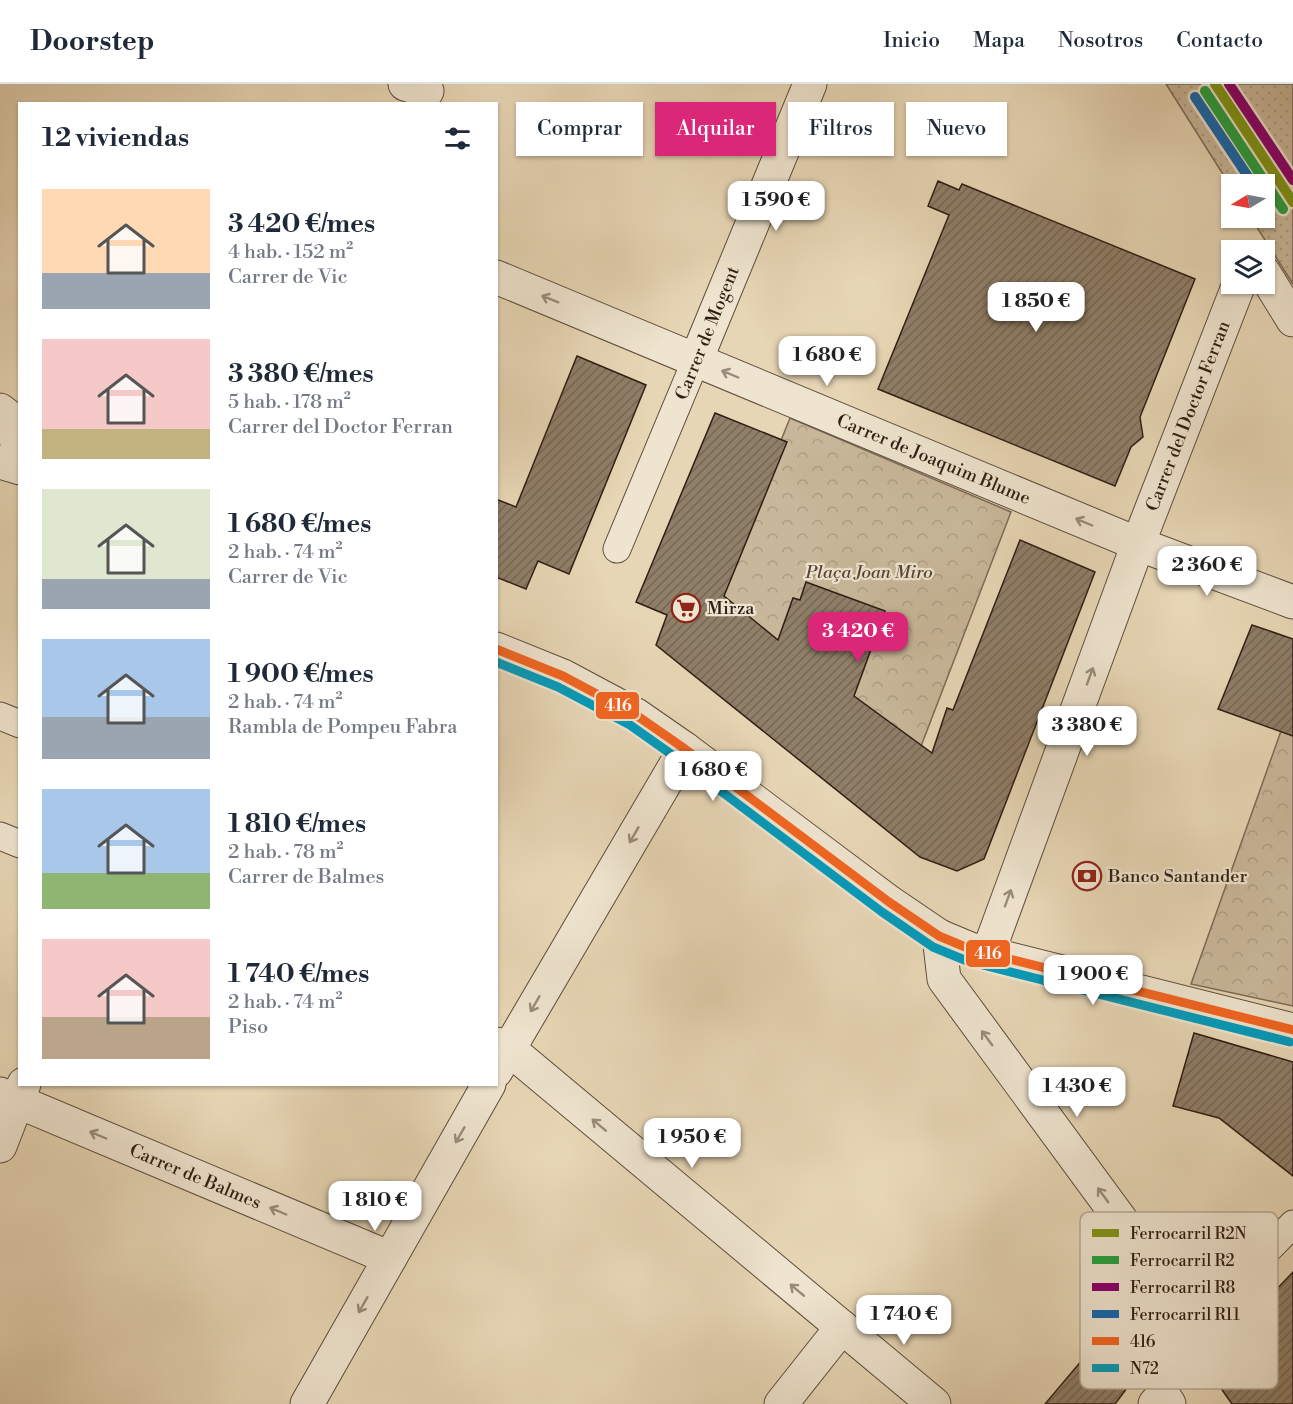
<!DOCTYPE html>
<html lang="es">
<meta charset="utf-8">
<style>
:root{--surface:#fff;--page:#f6f6f7;--text:#1f2937;--muted:#747a83;--line:#e0e1e3;--accent:#db2777}
body{margin:0;font-family:"Libre Bodoni",serif;background:var(--page);color:var(--text);height:100vh;display:flex;flex-direction:column;font-size:22px;white-space:nowrap}
*{box-sizing:border-box;margin:0}
p{font-size:20px;color:var(--muted)}
.icon{flex:none;width:33px;height:33px;fill:none;stroke:currentColor;stroke-width:2;stroke-linecap:round;stroke-linejoin:round}
.map{position:relative;flex:1;overflow:hidden}
.sheet{position:absolute;left:18px;top:18px;width:480px;height:984px;display:flex;flex-direction:column;background:var(--surface);border-radius:0px;box-shadow:0 2px 4px #0004}
.sheet>*{flex:none}
.banner{position:absolute;left:516px;top:18px;width:570px;height:54px;display:flex;gap:12px}
.needle{width:39px;rotate:260deg}
.tools{position:absolute;left:1221px;top:90px;display:grid;gap:12px}
.tools a{display:grid;place-items:center;width:54px;height:54px;border-radius:0px;background:var(--surface);box-shadow:0 2px 4px #0004;font-size:30px}
.price{position:absolute;translate:-50% -51px;padding:0 14px;border-radius:12px;background:#fff;color:#222;font-size:20px;line-height:39px;filter:drop-shadow(0 2px 3px #0008)}
.price::after{content:'';position:absolute;left:50%;top:36px;width:18px;height:14px;margin-left:-9px;background:inherit;clip-path:polygon(0 0,100% 0,50% 100%)}
.price.selected{background:var(--accent);color:#fff}
ul{padding:0;list-style:none}
li{display:flex;align-items:center;gap:18px;height:150px;padding:0 24px}
li span{display:grid;place-items:center;flex:none;width:168px;height:120px;border-radius:0px;color:#555}
li>.icon{margin-inline-start:auto}
span .icon{width:72px;height:72px;fill:#fffc;stroke-width:1}
li b{font-size:26px}
h2{display:flex;justify-content:space-between;align-items:center;height:72px;padding:0 24px;font-size:26px}
.chip{padding:0 21px;border-radius:0px;background:var(--surface);box-shadow:0 2px 4px #0004;font-size:21px;line-height:54px}
.chip.selected{background:var(--accent);color:#fff}
header{display:flex;align-items:center;gap:36px;box-sizing:border-box;height:84px;padding:0 30px;background:var(--surface);border-bottom:2px solid var(--line)}
header strong{font-size:28px}
nav{display:flex;gap:33px;margin-inline-start:auto;font-size:21px}
.map>svg:first-child{display:block}
.grass{fill:url(#grass-dots);stroke:#7c6a57;stroke-width:1.5}
.park{fill:url(#park-crowns);stroke:#7c6a57;stroke-width:1.5}
.building{fill:url(#building-hatch);stroke:#2f1e14;stroke-width:1.5}
.lines{fill:none;stroke-linecap:round;stroke-linejoin:round}
.pedestrian-casing{stroke:#5d4c3c;stroke-width:29}
.minor-casing{stroke:#5d4c3c;stroke-width:35}
.tertiary-casing{stroke:#5d4c3c;stroke-width:35}
.pedestrian{stroke:#efe4cf;stroke-width:27}
.minor{stroke:#efe4cf;stroke-width:33}
.tertiary{stroke:#efe4cf;stroke-width:33}
.bus-1-casing{stroke:#efe4cf;stroke-width:14}
.bus-2-casing{stroke:#efe4cf;stroke-width:14}
.bus-1{stroke:#f26522;stroke-width:9}
.bus-2{stroke:#059bbb;stroke-width:9}
.rail-1-casing{stroke:#efe4cf;stroke-width:15}
.rail-2-casing{stroke:#efe4cf;stroke-width:15}
.rail-3-casing{stroke:#efe4cf;stroke-width:15}
.rail-4-casing{stroke:#efe4cf;stroke-width:15}
.rail-1{stroke:#809416;stroke-width:10}
.rail-2{stroke:#26a03f;stroke-width:10}
.rail-3{stroke:#88006a;stroke-width:10}
.rail-4{stroke:#1267af;stroke-width:10}
.oneway{stroke:#998b7b}
.labels{text-anchor:middle;stroke-width:4.5;stroke-linejoin:round;paint-order:stroke}
.street-label{font-size:18px;fill:#2f1e14;stroke:#efe4cf}
.park-label{font-size:18px;font-style:italic;fill:#554436;stroke:#efe4cf}
.poi-label{font-size:18px;fill:#2f1e14;stroke:#efe4cf;text-anchor:start}
.key{fill:#efe4cf;stroke:#b5a997;stroke-width:1.5}
.key-label{font-size:16px;fill:#2f1e14}
.line-badge{stroke:#efe4cf;stroke-width:2}
.badge-label{font-size:16px;text-anchor:middle;font-weight:bold;fill:#fff}
</style>
<header>
<strong>Doorstep</strong>
<nav><a>Inicio</a><a>Mapa</a><a>Nosotros</a><a>Contacto</a></nav>
</header>
<div class="map">
<svg width="1293" height="1320" viewBox="0 0 1293 1320">
<defs>
<pattern id="grass-dots" width="8" height="8" patternUnits="userSpaceOnUse" patternTransform="scale(1.5)"><rect width="8" height="8" fill="#c8b79a"/><path d="M2 2h.1M6 6h.1" fill="none" stroke="#ac9d84" stroke-width="1.8" stroke-linecap="round"/></pattern>
<pattern id="park-crowns" width="20" height="18" patternUnits="userSpaceOnUse" patternTransform="scale(1.5)"><rect width="20" height="18" fill="#c8b79a"/><path d="M2 6a3 3 0 1 1 6 0M12 15a3 3 0 1 1 6 0" fill="none" stroke="#ac9d84"/></pattern>
<pattern id="building-hatch" width="6" height="6" patternUnits="userSpaceOnUse" patternTransform="scale(1.5)"><rect width="6" height="6" fill="#8f7e68"/><path d="M-1 1l2-2M0 6l6-6M5 7l2-2" fill="none" stroke="#756754"/></pattern>
</defs>
<rect width="100%" height="100%" fill="#e7d6b5"/>
<filter id="stains"><feTurbulence type="fractalNoise" baseFrequency=".00333" numOctaves="4"/><feColorMatrix values="0 0 0 0 .2 0 0 0 0 .09 0 0 0 0 .02 0 0 0 .5 -.17"/></filter>
<radialGradient id="worn" r=".72"><stop offset=".6" stop-color="#630" stop-opacity="0"/><stop offset="1" stop-color="#630" stop-opacity=".3"/></radialGradient>
<path class="grass" d="M1166,0H1293V200L1251,134H1264V100H1232L1231,103Z"/>
<path class="park" d="M790,334L1011,428L918,670L719,511Z
M1281,647L1293,652V922L1191,900Z"/>
<path class="building" d="M938,97L959,106L962,100L1195,195L1140,333L1143,353L1131,363L1115,402L878,305L949,131L928,122Z
M577,272L646,301L569,490L538,477L526,505L496,493V415L516,423Z
M715,329L787,358L724,512L778,556L793,514L800,516L806,498L885,527L854,612L932,669L947,624L953,626L1020,456L1095,488L984,775L957,787L920,773L656,561L667,531L636,518Z
M1252,541L1293,555V652L1218,625Z
M1194,949L1293,978V1092L1219,1034L1173,1022Z
M1293,1188V1320H1232L1218,1300L1229,1289L1223,1281L1236,1272L1232,1267L1256,1242L1248,1235Z
M1105,1249L1146,1279L1115,1320H1045Z"/>
<g class="lines">
<g class="pedestrian-casing">
<path id="pedestrian" d="M617,465L696,276
M0,632L20,640
M0,752L20,760
M1163,1311L1187,1226L1233,1201L1293,1140"/>
</g>
<g class="minor-casing">
<g id="minor">
<path d="M405,0L427,7"/>
<path d="M1264,189L1293,236"/>
<path id="s1" d="M496,193L1138,460L1293,518"/>
<path d="M696,276L810,0"/>
<path d="M0,326L9,333L20,368"/>
<path id="s2" d="M988,869L1138,460L1239,200"/>
<path d="M496,960L509,965L934,1320"/>
<path d="M496,987L685,665"/>
<path id="s3" d="M0,1010L390,1174"/>
<path d="M0,1062L24,1000"/>
<path d="M1187,1226L944,895L939,852L970,865L1293,946"/>
<path d="M307,1320L489,1000"/>
<path d="M781,1320L842,1243"/>
<path d="M1155,1320L1163,1311L1169,1320"/>
</g>
</g>
<g class="tertiary-casing">
<path id="tertiary" d="M0,378L20,384
M496,565L563,592L636,631L685,665L889,818L939,852"/>
</g>
<use href="#pedestrian" class="pedestrian"/>
<use href="#minor" class="minor"/>
<use href="#tertiary" class="tertiary"/>
<g class="bus-1-casing">
<path id="bus-1" d="M496,565L563,592L636,631L685,665L889,818L939,852L970,865L1293,946"/>
</g>
<g class="bus-2-casing">
<path id="bus-2" d="M496,578L558,603L630,641L678,675L882,828L933,863L967,877L1290,958"/>
</g>
<use href="#bus-1" class="bus-1"/>
<use href="#bus-2" class="bus-2"/>
<g class="rail-1-casing">
<path id="rail-1" d="M1215,0L1293,118"/>
</g>
<g class="rail-2-casing">
<path id="rail-2" d="M1205,7L1283,125"/>
</g>
<g class="rail-3-casing">
<path id="rail-3" d="M1229,0L1293,96"/>
</g>
<g class="rail-4-casing">
<path id="rail-4" d="M1195,13L1253,100"/>
</g>
<use href="#rail-1" class="rail-1"/>
<use href="#rail-2" class="rail-2"/>
<use href="#rail-3" class="rail-3"/>
<use href="#rail-4" class="rail-4"/>
</g>
<defs><path id="oneway-shaft" d="M-6 0H5M1.5-3L5.5 0L1.5 3" fill="none" stroke-width="1.6" stroke-linecap="round" stroke-linejoin="round" transform="scale(1.5)"/></defs>
<g class="oneway">
<use href="#oneway-shaft" transform="translate(550 215) rotate(-158)"/>
<use href="#oneway-shaft" transform="translate(730 290) rotate(-157)"/>
<use href="#oneway-shaft" transform="translate(1084 438) rotate(-157)"/>
<use href="#oneway-shaft" transform="translate(1090 592) rotate(-70)"/>
<use href="#oneway-shaft" transform="translate(634 751) rotate(120)"/>
<use href="#oneway-shaft" transform="translate(1008 814) rotate(-70)"/>
<use href="#oneway-shaft" transform="translate(535 920) rotate(120)"/>
<use href="#oneway-shaft" transform="translate(987 954) rotate(-126)"/>
<use href="#oneway-shaft" transform="translate(599 1041) rotate(-140)"/>
<use href="#oneway-shaft" transform="translate(98 1051) rotate(-157)"/>
<use href="#oneway-shaft" transform="translate(460 1051) rotate(120)"/>
<use href="#oneway-shaft" transform="translate(1103 1111) rotate(-126)"/>
<use href="#oneway-shaft" transform="translate(278 1127) rotate(-157)"/>
<use href="#oneway-shaft" transform="translate(797 1206) rotate(-140)"/>
<use href="#oneway-shaft" transform="translate(363 1221) rotate(120)"/>
</g>
<defs>
<g id="supermarket-ring" transform="scale(1.5)"><circle r="9.5" fill="#efe4cf" stroke="#8f2418" stroke-width="1.5"/><path d="M-6-5.5h2.5l.6 2H6L4.5 2H-2.5L-4.4-4H-6ZM-1.5 3.2a1.3 1.3 0 1 0 .1 0ZM3 3.2a1.3 1.3 0 1 0 .1 0Z" fill="#8f2418"/></g>
<g id="bank-ring" transform="scale(1.5)"><circle r="9.5" fill="#efe4cf" stroke="#8f2418" stroke-width="1.5"/><path d="M-6-4H6V4H-6ZM0-2.3a2.3 2.3 0 1 0 0 4.6a2.3 2.3 0 1 0 0-4.6Z" fill="#8f2418"/></g>
</defs>
<g fill-rule="evenodd">
<use href="#supermarket-ring" x="686" y="524"/>
<use href="#bank-ring" x="1087" y="792"/>
</g>
<g class="labels">
<g class="street-label">
<text transform="translate(707 249) rotate(-68)" y="6">Carrer de Mogent</text>
<text dy="6" stroke="none"><textPath href="#s2" startOffset="573">Carrer del Doctor Ferran</textPath></text>
<text dy="6" stroke="none"><textPath href="#s1" startOffset="474">Carrer de Joaquim Blume</textPath></text>
<text dy="6" stroke="none"><textPath href="#s3" startOffset="212">Carrer de Balmes</textPath></text>
</g>
<g class="park-label">
<text x="869" y="494">Plaça Joan Miro</text>
</g>
<g class="poi-label">
<text x="707" y="530">Mirza</text>
<text x="1108" y="798">Banco Santander</text>
</g>
</g>
<rect x="1080" y="1128" width="198" height="177" rx="9" class="key"/>
<rect x="1092" y="1145" width="27" height="8" fill="#809416"/>
<rect x="1092" y="1172" width="27" height="8" fill="#26a03f"/>
<rect x="1092" y="1199" width="27" height="8" fill="#88006a"/>
<rect x="1092" y="1226" width="27" height="8" fill="#1267af"/>
<rect x="1092" y="1253" width="27" height="8" fill="#f26522"/>
<rect x="1092" y="1280" width="27" height="8" fill="#059bbb"/>
<g class="key-label">
<text x="1130" y="1155">Ferrocarril R2N</text>
<text x="1130" y="1182">Ferrocarril R2</text>
<text x="1130" y="1209">Ferrocarril R8</text>
<text x="1130" y="1236">Ferrocarril R11</text>
<text x="1130" y="1263">416</text>
<text x="1130" y="1290">N72</text>
</g>
<g class="line-badge">
<rect x="595" y="607" width="45" height="29" rx="6" fill="#f26522"/>
<rect x="965" y="855" width="46" height="29" rx="6" fill="#f26522"/>
</g>
<g class="badge-label">
<text x="618" y="627">416</text>
<text x="988" y="875">416</text>
</g>
<rect width="100%" height="100%" filter="url(#stains)"/>
<rect width="100%" height="100%" fill="url(#worn)"/>
</svg>
<div class="tools">
<a><svg class="needle" viewBox="-14 -14 28 28"><path d="M0-13l5 13h-10z" fill="#e53935"/><path d="M0 13l5-13h-10z" fill="#747a83"/></svg></a>
<a><svg class="icon" aria-label="layers" viewBox="0 0 24 24"><path d="M12 4l9 5-9 5-9-5zM3 14l9 5 9-5"/></svg></a>
</div>
<b class="price" style="left:776px;top:148px">1 590 €</b>
<b class="price" style="left:1036px;top:249px">1 850 €</b>
<b class="price" style="left:827px;top:303px">1 680 €</b>
<b class="price" style="left:1207px;top:513px">2 360 €</b>
<b class="price selected" style="left:858px;top:579px">3 420 €</b>
<b class="price" style="left:1087px;top:673px">3 380 €</b>
<b class="price" style="left:713px;top:718px">1 680 €</b>
<b class="price" style="left:1093px;top:922px">1 900 €</b>
<b class="price" style="left:1077px;top:1034px">1 430 €</b>
<b class="price" style="left:692px;top:1085px">1 950 €</b>
<b class="price" style="left:375px;top:1148px">1 810 €</b>
<b class="price" style="left:904px;top:1262px">1 740 €</b>
<div class="banner">
<a class="chip">Comprar</a>
<a class="chip selected">Alquilar</a>
<a class="chip">Filtros</a>
<a class="chip">Nuevo</a>
</div>
<section class="sheet">
<h2>12 viviendas<svg class="icon" aria-label="filters" viewBox="0 0 24 24"><path d="M4 7h16M4 17h16"/><circle cx="9" cy="7" r="2"/><circle cx="15" cy="17" r="2"/></svg></h2>
<ul>
<li><span style="background:linear-gradient(#ffd9b3 70%,#9aa5b1 0)"><svg class="icon" aria-label="home" viewBox="0 0 24 24"><path d="M3 11l9-7 9 7M6 9v11h12V9"/></svg></span><div><b>3 420 €/mes</b><p>4 hab. · 152 m²</p><p>Carrer de Vic</p></div></li>
<li><span style="background:linear-gradient(#f6c9c9 75%,#c2b280 0)"><svg class="icon" aria-label="home" viewBox="0 0 24 24"><path d="M3 11l9-7 9 7M6 9v11h12V9"/></svg></span><div><b>3 380 €/mes</b><p>5 hab. · 178 m²</p><p>Carrer del Doctor Ferran</p></div></li>
<li><span style="background:linear-gradient(#dfe7d0 75%,#9aa5b1 0)"><svg class="icon" aria-label="home" viewBox="0 0 24 24"><path d="M3 11l9-7 9 7M6 9v11h12V9"/></svg></span><div><b>1 680 €/mes</b><p>2 hab. · 74 m²</p><p>Carrer de Vic</p></div></li>
<li><span style="background:linear-gradient(#a9c7e8 65%,#9aa5b1 0)"><svg class="icon" aria-label="home" viewBox="0 0 24 24"><path d="M3 11l9-7 9 7M6 9v11h12V9"/></svg></span><div><b>1 900 €/mes</b><p>2 hab. · 74 m²</p><p>Rambla de Pompeu Fabra</p></div></li>
<li><span style="background:linear-gradient(#a9c7e8 70%,#8fb573 0)"><svg class="icon" aria-label="home" viewBox="0 0 24 24"><path d="M3 11l9-7 9 7M6 9v11h12V9"/></svg></span><div><b>1 810 €/mes</b><p>2 hab. · 78 m²</p><p>Carrer de Balmes</p></div></li>
<li><span style="background:linear-gradient(#f6c9c9 65%,#b9a48a 0)"><svg class="icon" aria-label="home" viewBox="0 0 24 24"><path d="M3 11l9-7 9 7M6 9v11h12V9"/></svg></span><div><b>1 740 €/mes</b><p>2 hab. · 74 m²</p><p>Piso</p></div></li>
</ul>
</section>
</div>
